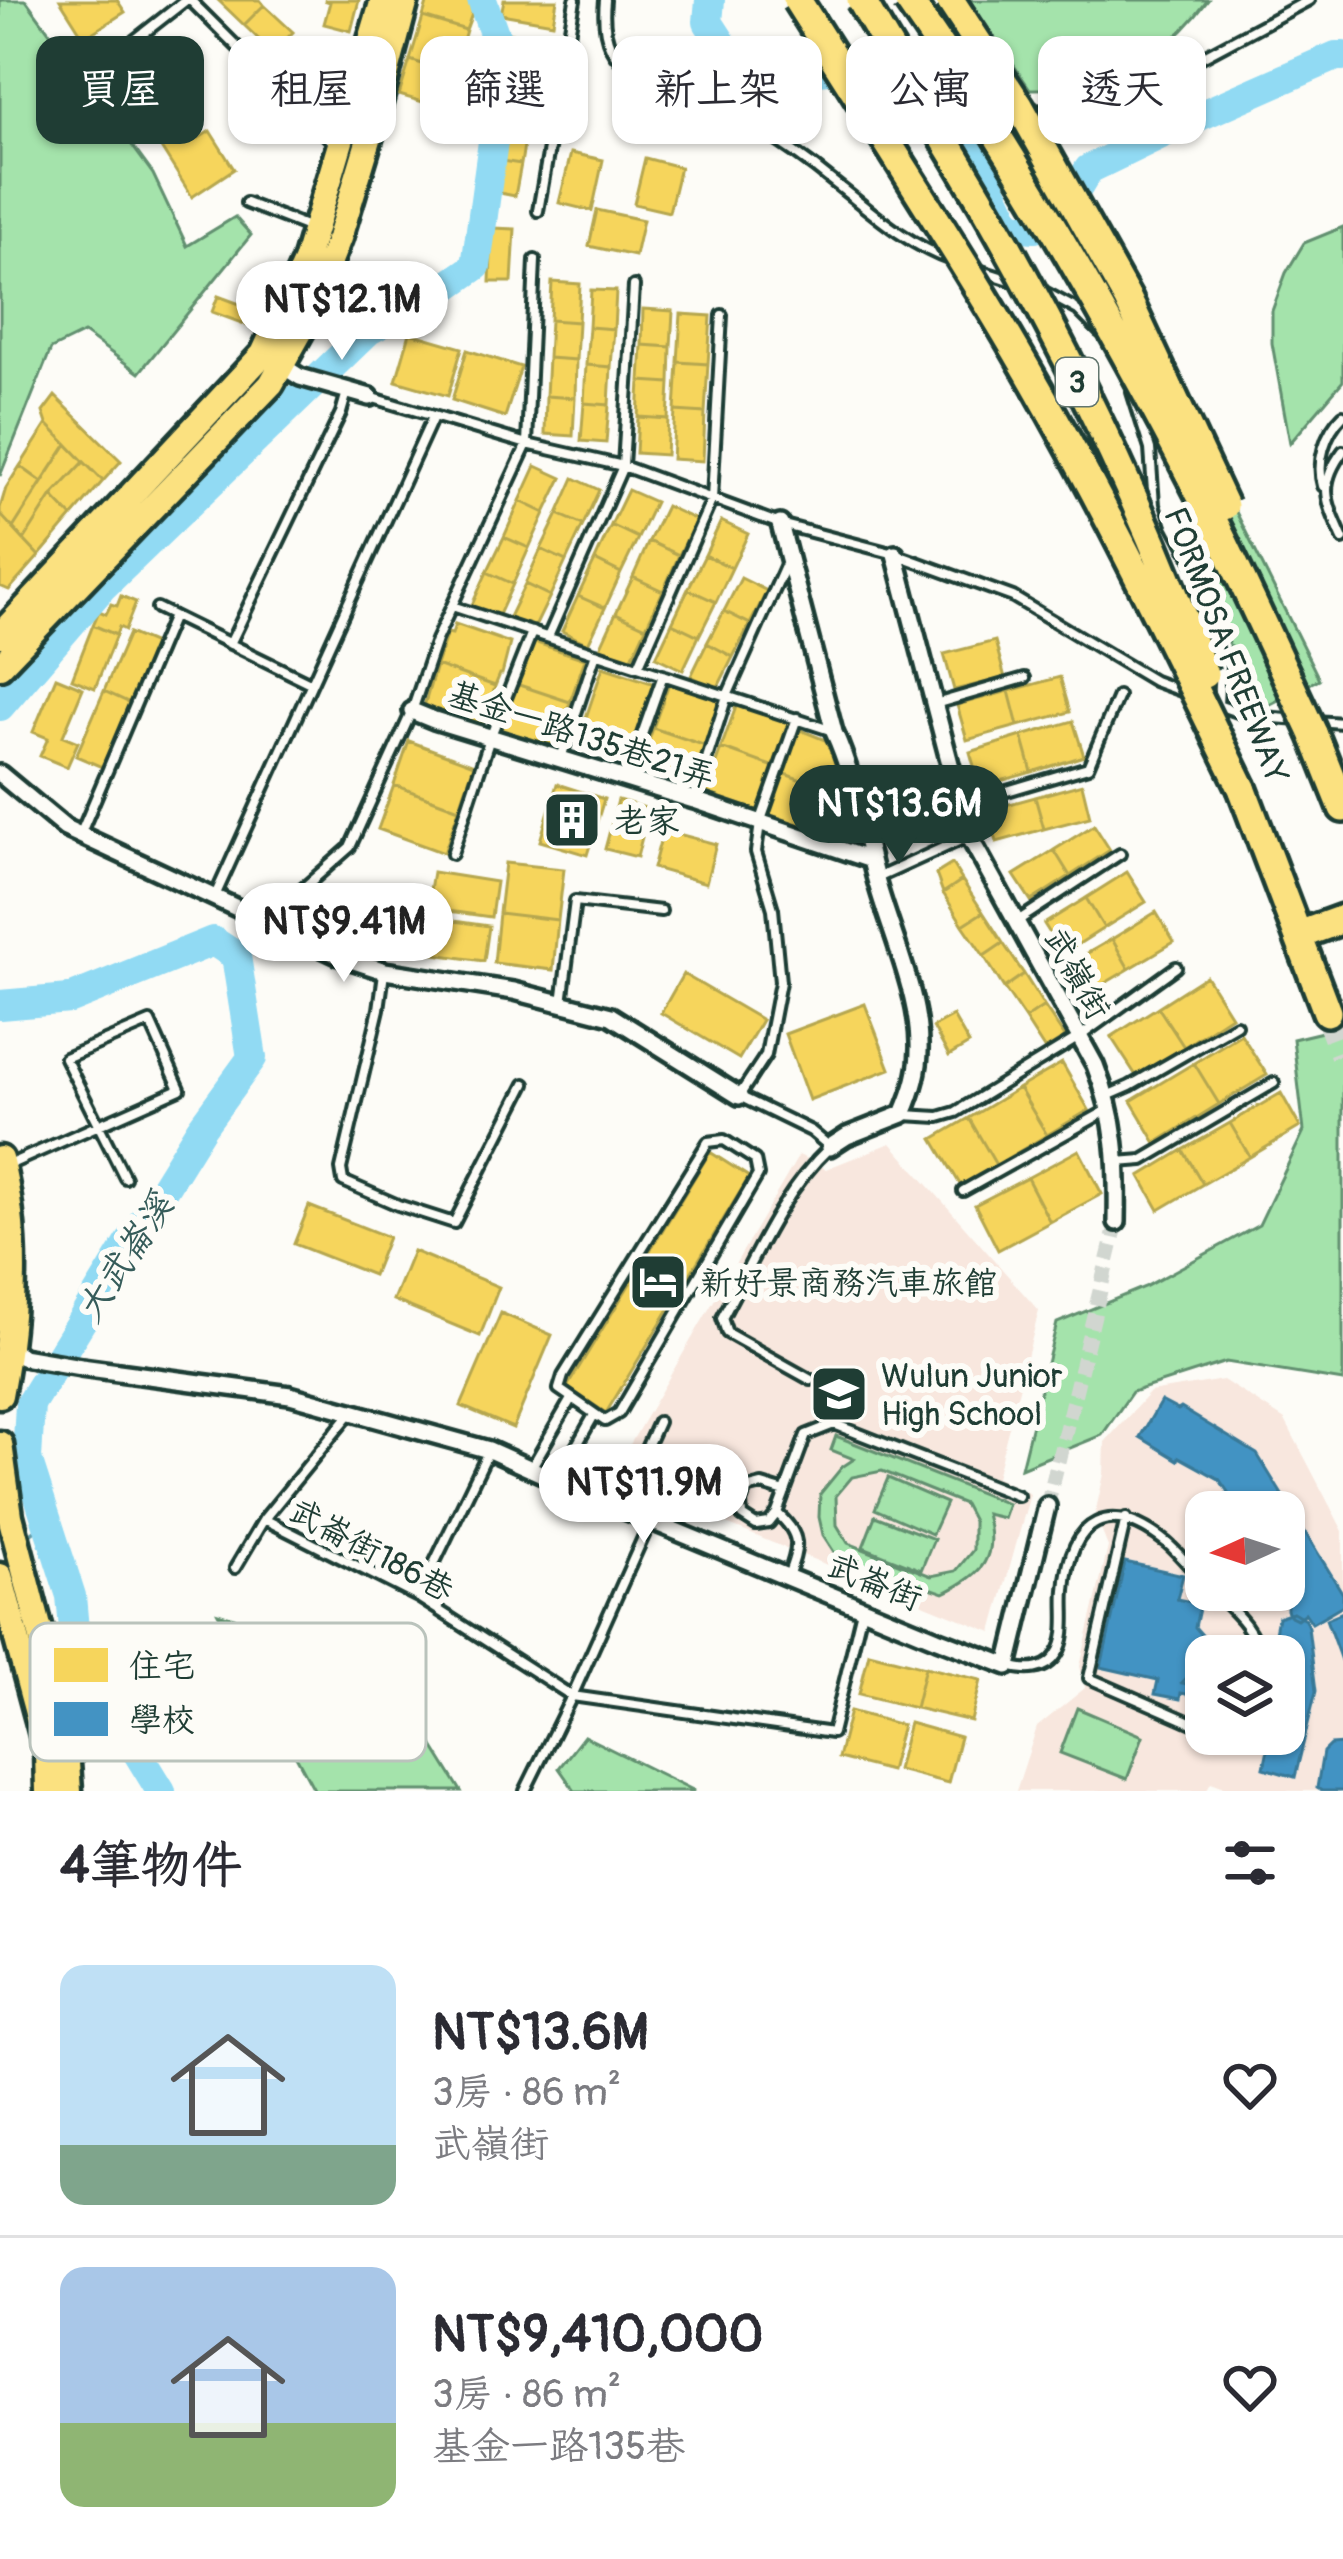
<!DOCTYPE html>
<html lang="zh-TW">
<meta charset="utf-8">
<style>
:root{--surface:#fff;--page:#f2f2f3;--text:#2b2b33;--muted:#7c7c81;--line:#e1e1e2;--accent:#1f3d34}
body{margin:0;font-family:Pangolin,"LXGW WenKai TC",sans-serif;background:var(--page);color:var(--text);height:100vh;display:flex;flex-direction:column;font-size:45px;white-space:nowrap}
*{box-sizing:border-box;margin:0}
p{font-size:39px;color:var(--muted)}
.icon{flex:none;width:66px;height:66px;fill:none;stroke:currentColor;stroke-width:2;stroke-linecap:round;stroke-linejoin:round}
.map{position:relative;height:1791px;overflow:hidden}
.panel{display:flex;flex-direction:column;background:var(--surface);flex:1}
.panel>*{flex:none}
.hud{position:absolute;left:36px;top:36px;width:1272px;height:108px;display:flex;gap:24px}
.needle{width:78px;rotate:267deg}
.fabs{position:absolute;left:1185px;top:1491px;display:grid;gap:24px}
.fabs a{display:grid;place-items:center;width:120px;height:120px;border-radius:24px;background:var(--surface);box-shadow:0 3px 9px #0004;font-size:60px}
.price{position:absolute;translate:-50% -102px;padding:0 27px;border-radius:42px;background:#fff;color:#222;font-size:39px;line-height:78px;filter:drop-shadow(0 3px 6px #0008)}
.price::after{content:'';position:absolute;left:50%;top:72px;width:36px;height:27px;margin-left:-18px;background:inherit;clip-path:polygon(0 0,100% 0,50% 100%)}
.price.current{background:var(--accent);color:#fff}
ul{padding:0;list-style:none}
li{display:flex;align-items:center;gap:36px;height:300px;padding:0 60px}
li+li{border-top:3px solid var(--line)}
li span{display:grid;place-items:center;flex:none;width:336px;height:240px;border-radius:24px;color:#555}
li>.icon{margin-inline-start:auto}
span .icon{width:144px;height:144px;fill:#fffc;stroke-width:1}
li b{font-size:51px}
h2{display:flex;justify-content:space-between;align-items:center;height:144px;padding:0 60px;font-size:51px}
.pill{padding:0 42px;border-radius:24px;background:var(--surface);box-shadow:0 3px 9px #0004;font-size:42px;line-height:108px}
.pill.current{background:var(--accent);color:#fff}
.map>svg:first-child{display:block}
.built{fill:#f8e7de;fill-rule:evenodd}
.green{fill:#a4e3ab;stroke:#629070;stroke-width:3;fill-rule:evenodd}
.homes{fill:#f6d55c;stroke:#b6a750;stroke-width:3}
.schools{fill:#4393c3;stroke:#387998;stroke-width:3}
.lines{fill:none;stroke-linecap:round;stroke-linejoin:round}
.stream{stroke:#639ba7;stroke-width:4.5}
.river{stroke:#91daf3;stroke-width:30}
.minor-tunnel{stroke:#d1d6d0;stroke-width:15;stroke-dasharray:15 8;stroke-linecap:butt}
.motorway-tunnel{stroke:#d1d6d0;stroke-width:27;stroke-dasharray:27 14;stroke-linecap:butt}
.service-casing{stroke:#1f3d34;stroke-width:16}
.minor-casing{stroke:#1f3d34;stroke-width:24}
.primary-casing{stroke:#1f3d34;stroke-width:33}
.motorway-casing{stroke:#1f3d34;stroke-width:36}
.service{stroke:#fdfcf7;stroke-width:8}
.minor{stroke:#fdfcf7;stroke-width:15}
.primary{stroke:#fbe180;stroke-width:24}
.motorway{stroke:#fbe180;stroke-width:27}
.motorway-bridge-casing{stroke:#1f3d34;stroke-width:36;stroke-linecap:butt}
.motorway-bridge{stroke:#fbe180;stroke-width:27}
.labels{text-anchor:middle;stroke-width:12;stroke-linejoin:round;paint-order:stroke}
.shield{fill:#fdfcf7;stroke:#62766e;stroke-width:3}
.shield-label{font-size:30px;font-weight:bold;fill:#1f3d34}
.street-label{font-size:33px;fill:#1f3d34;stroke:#fdfcf7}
.poi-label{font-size:33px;fill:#1f3d34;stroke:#fdfcf7;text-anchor:start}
.water-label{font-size:36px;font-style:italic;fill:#365c5a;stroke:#fdfcf7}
.key{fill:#fdfcf7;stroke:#bac3bc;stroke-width:3}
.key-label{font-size:33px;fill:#1f3d34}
</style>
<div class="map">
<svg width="1343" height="1791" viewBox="0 0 1343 1791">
<rect width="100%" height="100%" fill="#fdfcf7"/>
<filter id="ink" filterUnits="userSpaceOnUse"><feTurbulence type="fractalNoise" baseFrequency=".00833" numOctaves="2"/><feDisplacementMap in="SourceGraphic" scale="24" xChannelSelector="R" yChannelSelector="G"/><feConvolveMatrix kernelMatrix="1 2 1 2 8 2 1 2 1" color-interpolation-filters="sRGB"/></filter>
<g filter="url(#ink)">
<path class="built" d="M891,1143L1039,1311L996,1477L1030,1494L992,1632L611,1477L799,1155L826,1169Z
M1223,1380L1285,1420L1343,1531V1791H1236L1211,1782L1206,1791H1016L1037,1727L1085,1688L1080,1666L1108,1547L1095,1514L1104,1474L1105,1442L1150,1392ZM1206,1512H1284V1590H1206ZM1206,1656H1284V1734H1206Z"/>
<path class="green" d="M0,0H26L153,174L187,246L235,217L251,235L139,373L84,333L51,349L0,476Z
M969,0H1208C1178,41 1137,75 1087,86C1069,90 1048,88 1030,89Z
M1343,227V381L1290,443L1272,343V311L1286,273L1304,243Z
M1235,510L1319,679L1261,709L1177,540Z
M1343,1027V1381L1226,1362L1132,1392L1102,1435L1021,1468L1057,1323L1145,1287L1259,1225L1304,1131L1293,1039Z
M836,1436L1008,1504L1003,1518L986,1514C998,1558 983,1574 944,1593L836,1555L823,1535L819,1517L820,1494L842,1467L854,1459L831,1450ZM882,1471L964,1504L973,1521V1550L956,1571L931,1576L848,1543L837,1525L836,1496L852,1477Z
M888,1478L946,1503L932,1534L875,1509Z
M875,1516L934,1539L921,1570L863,1547Z
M218,1613L383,1665L461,1791H315Z
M1077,1708L1143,1736L1127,1779L1060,1753Z
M584,1736L695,1791H575L559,1768Z"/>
<path class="homes" d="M60,0H117L125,12L84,38Z
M218,0H260L264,5L244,25Z
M324,0H359L351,31L324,24L330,2Z
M428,0H469L473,11L466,30L423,17Z
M504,0H557L553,23L501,14Z
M264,5L293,32L273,53L244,25Z
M423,17L466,30L453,74L410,60Z
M511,33L543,39L537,70L505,65Z
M157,41L177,72L160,82L182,117L153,135L112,70Z
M410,60L453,74L443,108L399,95Z
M505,65L537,70L532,102L500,96Z
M500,96L532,102L526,133L495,127Z
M182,117L196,140L210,131L234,169L192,197L153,135Z
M495,127L526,133L521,164L489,159Z
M571,153L603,160L592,211L559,203Z
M645,158L680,167L669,212L634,204Z
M489,159L521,164L515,196L484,190Z
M597,210L643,220L635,256L589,246Z
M492,228L515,229L512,282H490Z
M552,282L580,284L578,322L550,320Z
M591,290L616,291L614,329L589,327Z
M218,296L256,310L250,326L212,312Z
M643,309L673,311L671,347L642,345Z
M681,314L711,316L708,364L678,362Z
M550,320L578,322L576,360L548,358Z
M589,327L614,329L611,367L586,365Z
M410,333L462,348L448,396L396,381Z
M642,345L671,347L670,383L640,381Z
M467,350L521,367L505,417L452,400Z
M548,358L576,360L575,398L546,396Z
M678,362L708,364L705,413L675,411Z
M586,365L611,367L609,405L584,403Z
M640,381L670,383L668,419L638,417Z
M55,396L121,461L103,481L47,424L43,412Z
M546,396L575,398L573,436L545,434Z
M584,403L609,405L606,443L581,441Z
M675,411L705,413L703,461L672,459Z
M638,417L668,419L666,455L636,453Z
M47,424L67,444L42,482L20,466Z
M67,444L84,462L52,496L24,540L13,528Z
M84,462L103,481L72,517L52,496Z
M20,466L42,482L13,528L0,514V508L6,488Z
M536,466L562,478L545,513L520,501Z
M574,478L599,490L583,525L558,514Z
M628,490L655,502L638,538L611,525Z
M52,496L72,517L39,556L24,540Z
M520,501L545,513L529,548L504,537Z
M666,506L696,520L679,555L649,541Z
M0,514L39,556L9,590L0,586Z
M558,514L583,525L566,561L541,549Z
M721,521L748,534L732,568L705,555Z
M611,525L638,538L621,573L595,560Z
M504,537L529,548L513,584L487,572Z
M649,541L679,555L663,591L633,577Z
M541,549L566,561L550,596L525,584Z
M705,555L732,568L716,602L688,589Z
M595,560L621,573L605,608L578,596Z
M487,572L513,584L497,619L471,607Z
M633,577L663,591L646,627L616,613Z
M741,578L767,591L750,624L724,611Z
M525,584L550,596L533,631L508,619Z
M688,589L716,602L699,636L672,623Z
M121,596L136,602L125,630L119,627L116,635L93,625L99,611L106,614L111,604L117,606Z
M578,596L605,608L588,644L562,631Z
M724,611L750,624L733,657L707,643Z
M616,613L646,627L630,662L600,648Z
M672,623L699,636L683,670L656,657Z
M455,624L510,643L502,674H500L495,686L436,665L447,633L452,634Z
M93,625L116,635L95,688L72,679Z
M129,633L155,644L130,703L104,691Z
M531,641L585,659L570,702L516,684Z
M995,641L1005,678L954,690L944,654Z
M707,643L733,657L717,689L691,676Z
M436,665L495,686L487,717H485L480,729L423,710Z
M603,667L655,684L629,761L577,744Z
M56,677L83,688L63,736L78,742L67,767L40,756L48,738L33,732Z
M1060,677L1070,712L1018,726L1009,691Z
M669,683L725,702L709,747L653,728Z
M516,684L570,702L553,753L499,735Z
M104,691L130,703L102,767L76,756Z
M1009,691L1018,726L967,740L957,705Z
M737,704L793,723L777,768L721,748Z
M1073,721L1084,756L1032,772L1022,736Z
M653,728L709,747L694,792L638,773Z
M798,729L830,742L843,771L838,793L782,773Z
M1022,736L1032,772L980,787L970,752Z
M409,741L474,765L459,809L394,785Z
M721,748L777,768L762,812L706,793Z
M782,773L838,793L823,838L767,818Z
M557,784L604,799L587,855L540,841Z
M1082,784L1090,817L1044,829L1035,797Z
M394,785L459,809L444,853L378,829Z
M1035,797L1044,829L997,842L988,810Z
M842,798L853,803L860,831L855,851L828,840Z
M618,800L649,809L637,857L605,849Z
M1094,825L1110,850L1070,876L1054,850Z
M663,830L716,844L706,883L653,868Z
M1054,850L1070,876L1031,901L1014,875Z
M505,863L564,869L558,920L499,913Z
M952,864L962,880L943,893L936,874Z
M433,872L496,882L491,917L427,908Z
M1127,872L1146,902L1104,928L1086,898Z
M962,880L983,912L963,925L943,893Z
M1086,898L1104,928L1063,954L1044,924Z
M983,912L1003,943L984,956L963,925Z
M1156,912L1174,942L1129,969L1112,939Z
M499,913L558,920L553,970L494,963Z
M426,917L489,926L484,961L420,952Z
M1112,939L1129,969L1085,995L1067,965Z
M1003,943L1024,974L1004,988L984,956Z
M683,974L762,1020L739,1059L661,1013Z
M1024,974L1044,1006L1025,1019L1004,988Z
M1206,976L1231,1016L1184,1047L1158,1007Z
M865,1004L890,1069L809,1100L785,1034Z
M1044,1006L1065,1037L1045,1050L1025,1019Z
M1158,1007L1184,1047L1137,1077L1111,1037Z
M953,1016L969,1044L949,1056L933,1027Z
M1241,1034L1267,1075L1219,1104L1194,1063Z
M1062,1063L1089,1110L1047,1135L1019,1088Z
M1194,1063L1219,1104L1156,1143L1131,1101Z
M1019,1088L1047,1135L996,1165L969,1118Z
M1281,1093L1300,1127L1250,1157L1230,1123Z
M969,1118L996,1165L961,1186L933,1139Z
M1230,1123L1250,1157L1203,1184L1183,1150Z
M1079,1150L1102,1194L1050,1222L1027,1178Z
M1183,1150L1203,1184L1159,1210L1140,1176Z
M710,1152L749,1177L606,1413L567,1387Z
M1027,1178L1050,1222L998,1250L975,1205Z
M309,1206L388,1237L373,1275L294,1244Z
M413,1251L499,1287L480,1336L393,1300Z
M501,1313L552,1335L513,1428L461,1406Z
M869,1653L925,1667L915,1708L859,1694Z
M925,1667L981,1680L971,1721L915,1708Z
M850,1711L902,1725L890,1771L838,1758Z
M909,1723L960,1737L948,1783L897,1770Z"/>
<path class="schools" d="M1161,1401L1178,1410L1181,1408L1257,1454L1343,1594V1605L1312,1623L1305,1613L1297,1619L1291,1616L1287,1610V1602L1292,1595L1298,1594L1284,1571V1512H1215L1218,1501L1228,1492L1219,1479L1179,1457L1178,1460L1140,1437Z
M1125,1562L1183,1575L1177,1599L1200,1604L1195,1627L1215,1650L1206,1656L1182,1683L1194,1685L1192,1695L1181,1693L1180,1699L1155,1694L1158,1680L1101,1667Z
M1293,1612L1305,1619L1308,1627L1316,1691L1295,1777L1264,1768L1269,1744L1259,1734H1284V1656H1279L1274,1638L1278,1617Z
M1343,1612V1666L1326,1619Z
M1343,1744V1791H1322L1317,1788L1323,1752L1330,1745Z"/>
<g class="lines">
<path class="stream" d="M23,1540L47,1521"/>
<path class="river" d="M710,0L708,22L728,53L786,73L872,65L925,83L983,170L1009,226L1035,228L1074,194L1089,169L1188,121L1336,56H1343
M0,706L102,587L369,330L436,294L476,266L504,61L482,0
M0,1005L70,999L213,941L236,956L252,1058L201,1128L30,1404L27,1459L71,1596L75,1640L106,1701L161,1791"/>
<path class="minor-tunnel" d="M1047,1506L1117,1222"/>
<path class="motorway-tunnel" d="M1327,1012L1343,1054"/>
<g class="service-casing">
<path id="service" d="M190,0L334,143
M605,0C603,21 604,44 620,61C647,90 695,93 728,111C765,131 803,157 836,184C873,213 906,244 951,260
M99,68L186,0
M1033,107L1036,111L1110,106L1309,0
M246,203L308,227
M538,211L575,0
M976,269L1019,283
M1039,289L1078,310L1100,332
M1132,392L1150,449L1154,505L1161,527L1209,618L1220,665L1218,705
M370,397L527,444L623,466L780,524L895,554L1013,597L1154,681L1184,692
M1343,451C1317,486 1327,502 1343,539
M1323,486C1316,462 1325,432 1343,415
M452,606L833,731
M157,608L310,683
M548,637L623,466L634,286
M230,644L341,413L347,392
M638,667L712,499L722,315
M1209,702L1249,716L1300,720
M935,704L1025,678
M797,718L760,823L756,852L773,909L780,982L766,1055L739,1096L811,1131L830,1147C781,1193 754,1259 722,1318L727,1333L811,1380
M1315,721L1343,723
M561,758L596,653
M626,780L663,675
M694,799L727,696L787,562
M963,804L1088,767L1118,696
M80,835L173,616
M452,854L490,738L532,632
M877,878L967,837
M215,896L433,417
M266,921L350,847L412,711L436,640L527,444L535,260
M1016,922L1120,854
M384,973L379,1009L341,1169L343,1181L398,1205L454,1223L525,1084
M562,1003L575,901L661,911
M1107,1096L1130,1086L1236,1025
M904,1115L939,1117L956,1112L1079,1037L1176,967
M724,1140L755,1160L758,1175L619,1413L605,1421L559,1389L563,1376L708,1142Z
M1118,1162L1143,1160L1274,1083
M6,1166L180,1089L150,1022L65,1058L125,1178
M963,1191L1108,1110
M349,1415L264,1519L418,1597L572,1696L832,1733L862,1610
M658,1422L643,1455L645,1466L741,1503
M530,1470L571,1399
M557,1480L594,1415
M777,1513L769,1523L756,1525L742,1516L741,1503L746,1489L762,1485L785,1492
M1126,1518L1089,1678L1206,1729
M235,1568L264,1519
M788,1576C799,1547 802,1535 777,1513L806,1435L834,1424L1018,1496
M1212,1590C1231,1609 1256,1628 1258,1656
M418,1597L488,1452
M1008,1666C1025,1671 1046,1672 1057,1654C1069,1636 1063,1610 1065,1590C1070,1519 1110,1497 1167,1543C1181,1555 1193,1571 1206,1584
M56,1670L125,1656L154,1731L215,1711L202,1672
M525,1791L572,1696L650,1522"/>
</g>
<g class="minor-casing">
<path id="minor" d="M278,363L300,377L370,397
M780,524L834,732C856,780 863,833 877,883C891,933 918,992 919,1043C920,1069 913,1091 903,1114L847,1136L830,1147
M895,554L969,836L1095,1065C1117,1120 1118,1163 1117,1222
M412,711L434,720L694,800L871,860
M0,774L65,828L342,957L385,971L514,991L611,1016L739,1096
M3,1347L9,1348L22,1357L81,1367L290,1395L489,1450L591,1496L937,1639L1008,1666L1047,1506"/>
</g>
<g class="primary-casing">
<path id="primary" d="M0,635L263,354L305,262L383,0
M0,666L271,384L307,320L339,238L372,129L406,0
M0,1159C20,1237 15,1317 0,1395
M0,1444L10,1516L64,1722L69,1791
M0,1576L47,1750L48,1791"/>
</g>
<g class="motorway-casing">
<path id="motorway" d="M1313,733L1343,808
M1242,788L1327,1012
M1299,935L1343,919"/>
</g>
<use href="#service" class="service"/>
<use href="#minor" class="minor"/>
<use href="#primary" class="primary"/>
<use href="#motorway" class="motorway"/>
<g class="motorway-bridge-casing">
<path id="motorway-bridge" d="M797,0C870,116 946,231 1015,349C1099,492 1170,640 1242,788
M861,0C903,74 950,145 992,219C1074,364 1148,517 1204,674
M908,0C1018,158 1116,331 1204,502C1242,578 1277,656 1313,733
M950,0L1020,107L1128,300L1224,506"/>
</g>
<use href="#motorway-bridge" class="motorway-bridge"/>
</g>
</g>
<defs>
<g id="building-square" transform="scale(3)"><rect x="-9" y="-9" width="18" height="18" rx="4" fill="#1f3d34" stroke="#fdfcf7"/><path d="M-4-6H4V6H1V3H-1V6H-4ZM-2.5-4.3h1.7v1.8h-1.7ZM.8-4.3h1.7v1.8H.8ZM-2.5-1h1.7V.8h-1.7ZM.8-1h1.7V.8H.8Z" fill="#fff"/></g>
<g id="hotel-square" transform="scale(3)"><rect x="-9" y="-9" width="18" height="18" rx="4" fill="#1f3d34" stroke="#fdfcf7"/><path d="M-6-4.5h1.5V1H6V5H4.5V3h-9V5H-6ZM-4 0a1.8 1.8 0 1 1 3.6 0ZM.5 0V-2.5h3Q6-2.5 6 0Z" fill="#fff"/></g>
<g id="school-square" transform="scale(3)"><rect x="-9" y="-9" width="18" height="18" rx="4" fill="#1f3d34" stroke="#fdfcf7"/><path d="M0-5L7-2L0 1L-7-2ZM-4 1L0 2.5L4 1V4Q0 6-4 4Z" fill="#fff"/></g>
</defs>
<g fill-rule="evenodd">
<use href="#building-square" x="572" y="820"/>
<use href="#hotel-square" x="658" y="1282"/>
<use href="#school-square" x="839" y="1394"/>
</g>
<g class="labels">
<rect class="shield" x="1056" y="358" width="42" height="48" rx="9"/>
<g class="shield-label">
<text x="1077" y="392">3</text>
</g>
<g class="street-label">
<text transform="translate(1227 645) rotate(69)" y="12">FORMOSA FREEWAY</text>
<text transform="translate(582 734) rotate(18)" y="12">基金一路135巷21弄</text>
<text transform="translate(1078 973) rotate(61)" y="12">武嶺街</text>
<text transform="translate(372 1549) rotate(28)" y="12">武崙街186巷</text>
<text transform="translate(875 1581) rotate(22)" y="12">武崙街</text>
</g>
<g class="poi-label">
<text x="614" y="832">老家</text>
<text x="700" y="1294">新好景商務汽車旅館</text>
<text x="881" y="1387">Wulun Junior<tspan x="881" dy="38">High School</tspan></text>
</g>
<g class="water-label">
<text transform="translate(124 1257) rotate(-57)" y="13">大武崙溪</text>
</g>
</g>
<rect x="30" y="1623" width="396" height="138" rx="18" class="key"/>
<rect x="54" y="1648" width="54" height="34" fill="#f6d55c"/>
<rect x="54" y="1702" width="54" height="34" fill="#4393c3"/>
<g class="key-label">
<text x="129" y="1677">住宅</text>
<text x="129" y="1731">學校</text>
</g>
</svg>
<div class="fabs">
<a><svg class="needle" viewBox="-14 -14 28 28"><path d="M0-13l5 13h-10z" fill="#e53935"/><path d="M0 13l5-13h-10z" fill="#7c7c81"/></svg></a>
<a><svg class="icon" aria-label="layers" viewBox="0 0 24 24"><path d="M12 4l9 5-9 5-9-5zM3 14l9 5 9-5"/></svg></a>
</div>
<b class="price" style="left:342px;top:363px">NT$12.1M</b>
<b class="price current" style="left:899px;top:867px">NT$13.6M</b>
<b class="price" style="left:344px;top:985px">NT$9.41M</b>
<b class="price" style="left:644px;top:1546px">NT$11.9M</b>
<div class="hud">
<a class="pill current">買屋</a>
<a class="pill">租屋</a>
<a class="pill">篩選</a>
<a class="pill">新上架</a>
<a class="pill">公寓</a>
<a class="pill">透天</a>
</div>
</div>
<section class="panel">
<h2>4筆物件<svg class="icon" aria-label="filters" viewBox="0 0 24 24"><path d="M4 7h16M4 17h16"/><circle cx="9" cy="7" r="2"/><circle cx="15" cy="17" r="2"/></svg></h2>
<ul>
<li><span style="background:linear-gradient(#bfe0f5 75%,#7fa58c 0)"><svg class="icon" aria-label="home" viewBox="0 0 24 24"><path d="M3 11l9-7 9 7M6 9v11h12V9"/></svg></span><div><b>NT$13.6M</b><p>3房 · 86 m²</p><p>武嶺街</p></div><svg class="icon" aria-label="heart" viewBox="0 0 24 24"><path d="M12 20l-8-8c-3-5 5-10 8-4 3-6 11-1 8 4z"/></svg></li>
<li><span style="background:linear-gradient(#a9c7e8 65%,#8fb573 0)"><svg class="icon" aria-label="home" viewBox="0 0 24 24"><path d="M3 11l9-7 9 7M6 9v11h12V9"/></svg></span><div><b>NT$9,410,000</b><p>3房 · 86 m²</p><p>基金一路135巷</p></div><svg class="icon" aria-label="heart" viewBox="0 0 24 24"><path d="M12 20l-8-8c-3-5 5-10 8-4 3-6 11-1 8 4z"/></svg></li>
</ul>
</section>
